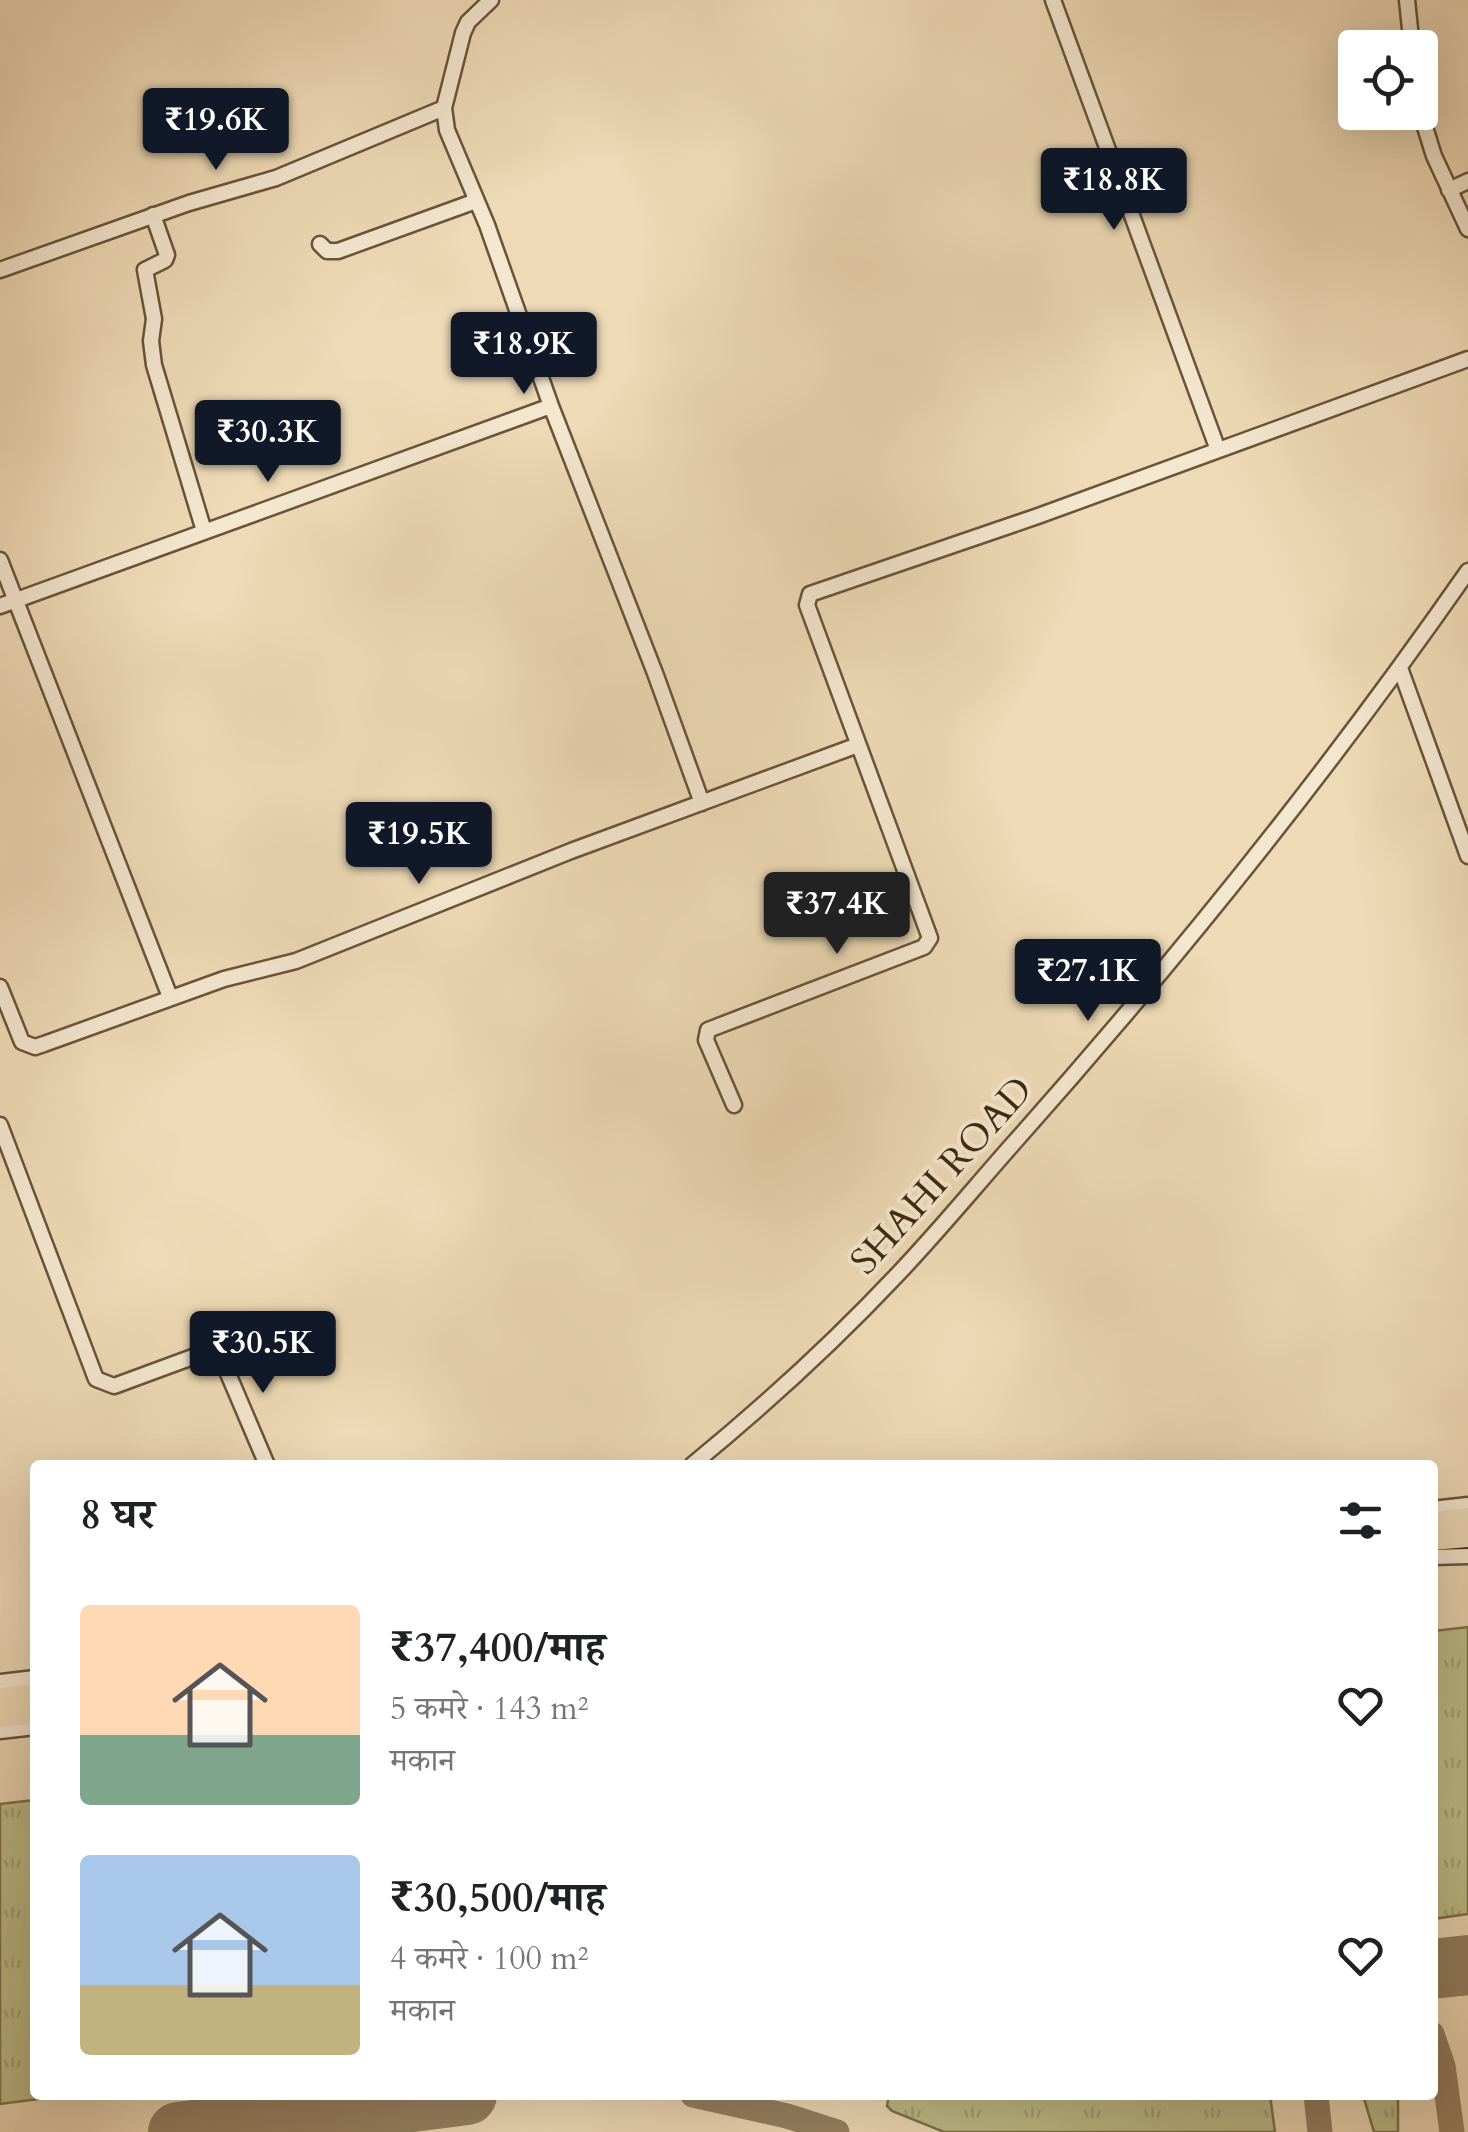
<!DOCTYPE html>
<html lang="hi">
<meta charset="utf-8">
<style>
:root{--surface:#fff;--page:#f6f6f6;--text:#202124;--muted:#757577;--accent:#111827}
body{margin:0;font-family:Cardo,"Noto Serif Devanagari",serif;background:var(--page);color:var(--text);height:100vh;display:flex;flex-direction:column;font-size:38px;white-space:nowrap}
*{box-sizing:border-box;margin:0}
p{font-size:32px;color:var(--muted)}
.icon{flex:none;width:55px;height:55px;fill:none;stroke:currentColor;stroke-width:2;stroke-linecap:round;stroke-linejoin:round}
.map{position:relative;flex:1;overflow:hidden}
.side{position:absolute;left:30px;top:1460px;width:1408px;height:640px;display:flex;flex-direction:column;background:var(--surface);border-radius:10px;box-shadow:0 10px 40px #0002}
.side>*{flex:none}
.fabs{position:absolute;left:1338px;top:30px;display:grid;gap:20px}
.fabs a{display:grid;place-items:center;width:100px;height:100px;border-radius:10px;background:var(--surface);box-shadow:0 10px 40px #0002;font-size:50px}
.price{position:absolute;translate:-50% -85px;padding:0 22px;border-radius:10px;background:var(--accent);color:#fff;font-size:32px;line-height:65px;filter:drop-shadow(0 2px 5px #0008)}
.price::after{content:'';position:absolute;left:50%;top:60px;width:30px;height:22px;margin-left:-15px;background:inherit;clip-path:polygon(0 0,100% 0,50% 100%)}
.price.selected{background:#222;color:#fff}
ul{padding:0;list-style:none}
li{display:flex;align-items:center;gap:30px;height:250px;padding:0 50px}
li span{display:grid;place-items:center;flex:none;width:280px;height:200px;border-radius:10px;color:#555}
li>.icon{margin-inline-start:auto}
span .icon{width:120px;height:120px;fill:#fffc;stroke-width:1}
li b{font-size:42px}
h2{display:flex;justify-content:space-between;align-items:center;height:120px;padding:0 50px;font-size:42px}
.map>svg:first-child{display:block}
.grass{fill:url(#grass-tufts);stroke:#7e734c;stroke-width:2.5}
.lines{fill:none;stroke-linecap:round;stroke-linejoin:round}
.taxiway{stroke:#968162;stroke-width:25}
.runway{stroke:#968162;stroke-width:60}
.minor-casing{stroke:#695439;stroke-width:19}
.highway-casing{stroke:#3d280f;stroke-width:25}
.minor{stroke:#f4e7d0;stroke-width:14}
.highway{stroke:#eedab6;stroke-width:20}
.labels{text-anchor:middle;stroke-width:8;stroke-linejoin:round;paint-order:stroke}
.street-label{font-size:38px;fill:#3d280f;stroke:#f4e7d0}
</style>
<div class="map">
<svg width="1468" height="2132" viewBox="0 0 1468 2132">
<defs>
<pattern id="grass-tufts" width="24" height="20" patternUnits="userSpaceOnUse" patternTransform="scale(2.5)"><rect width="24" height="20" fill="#bfbe8a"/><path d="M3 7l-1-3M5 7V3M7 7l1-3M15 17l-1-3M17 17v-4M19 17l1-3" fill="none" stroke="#a5a376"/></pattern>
</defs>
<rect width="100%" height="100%" fill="#eedab6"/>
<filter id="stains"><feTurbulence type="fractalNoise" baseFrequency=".002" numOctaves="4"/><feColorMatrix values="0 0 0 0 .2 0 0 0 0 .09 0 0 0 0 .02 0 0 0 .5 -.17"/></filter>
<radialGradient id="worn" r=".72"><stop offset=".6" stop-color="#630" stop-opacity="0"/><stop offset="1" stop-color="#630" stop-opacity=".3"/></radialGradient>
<path class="grass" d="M1468,1627V1914L1433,1919V1631Z
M35,1800V2095H69L0,2104V1804Z
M889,2095H1270L1275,2132H944L892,2111L887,2106Z
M1363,2095H1398V2132H1374Z"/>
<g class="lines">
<path class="taxiway" d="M1432,2034L1443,2066L1452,2132
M693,2095L787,2116L837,2132
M1316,2095L1320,2132
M203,2132H289"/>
<path class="runway" d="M1432,1969L1468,1965
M178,2132L467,2095"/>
<g class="minor-casing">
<path id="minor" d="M491,0L468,22L463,33L444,108L447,130L487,225L551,406L655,673L702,803
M1053,0L1218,450
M1407,0L1412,48
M1420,111L1434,156L1468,229
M1449,190L1468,181
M153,215L167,255L165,260L145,270L154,319L151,341L154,365L204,531
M320,244L327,251H338L476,201
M0,270L189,203L276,178L444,108
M0,560L170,997
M0,606L551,406
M1400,668L1468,856
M0,987L22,1042L35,1047L44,1044L224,979L296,961L571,851L858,745
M734,1105L706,1040L708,1030L924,947L930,938L807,605L810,594L1038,516L1468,359
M0,1125L96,1379L114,1386L209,1351L218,1350L267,1465
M692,1465C764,1406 833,1343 897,1275C937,1233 974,1188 1012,1145C1175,962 1328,772 1468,571
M1432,1509L1468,1505
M1432,1557L1468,1556
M0,1682L35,1678
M0,1731L35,1727"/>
</g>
<g class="highway-casing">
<path id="highway" d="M1432,1522L1468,1518
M1432,1540L1468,1537
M0,1698L35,1694
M0,1717L35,1713"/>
</g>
<use href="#minor" class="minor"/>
<use href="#highway" class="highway"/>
</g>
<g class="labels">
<g class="street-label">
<text transform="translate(941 1175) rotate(-48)" y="13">SHAHI ROAD</text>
</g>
</g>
<rect width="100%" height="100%" filter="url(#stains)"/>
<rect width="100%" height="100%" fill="url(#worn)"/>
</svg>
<div class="fabs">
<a><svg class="icon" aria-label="locate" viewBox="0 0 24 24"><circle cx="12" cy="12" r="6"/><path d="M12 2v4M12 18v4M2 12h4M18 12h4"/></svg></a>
</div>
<b class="price" style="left:216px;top:173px">₹19.6K</b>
<b class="price" style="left:1114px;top:233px">₹18.8K</b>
<b class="price" style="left:524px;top:397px">₹18.9K</b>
<b class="price" style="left:268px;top:485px">₹30.3K</b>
<b class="price" style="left:419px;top:887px">₹19.5K</b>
<b class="price selected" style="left:837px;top:957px">₹37.4K</b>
<b class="price" style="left:1088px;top:1024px">₹27.1K</b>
<b class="price" style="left:263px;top:1396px">₹30.5K</b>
<section class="side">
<h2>8 घर<svg class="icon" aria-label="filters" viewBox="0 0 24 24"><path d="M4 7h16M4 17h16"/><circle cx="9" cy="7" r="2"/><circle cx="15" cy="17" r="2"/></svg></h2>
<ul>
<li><span style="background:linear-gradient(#ffd9b3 65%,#7fa58c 0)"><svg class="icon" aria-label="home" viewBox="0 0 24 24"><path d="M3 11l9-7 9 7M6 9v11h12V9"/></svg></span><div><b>₹37,400/माह</b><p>5 कमरे · 143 m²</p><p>मकान</p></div><svg class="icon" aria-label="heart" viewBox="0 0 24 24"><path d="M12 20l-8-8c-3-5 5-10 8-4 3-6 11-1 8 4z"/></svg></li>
<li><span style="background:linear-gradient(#a9c7e8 65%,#c2b280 0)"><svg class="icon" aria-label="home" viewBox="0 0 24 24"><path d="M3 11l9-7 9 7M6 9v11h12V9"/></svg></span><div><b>₹30,500/माह</b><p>4 कमरे · 100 m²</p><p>मकान</p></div><svg class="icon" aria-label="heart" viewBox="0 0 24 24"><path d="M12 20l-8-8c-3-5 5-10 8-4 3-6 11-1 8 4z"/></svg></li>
</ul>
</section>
</div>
